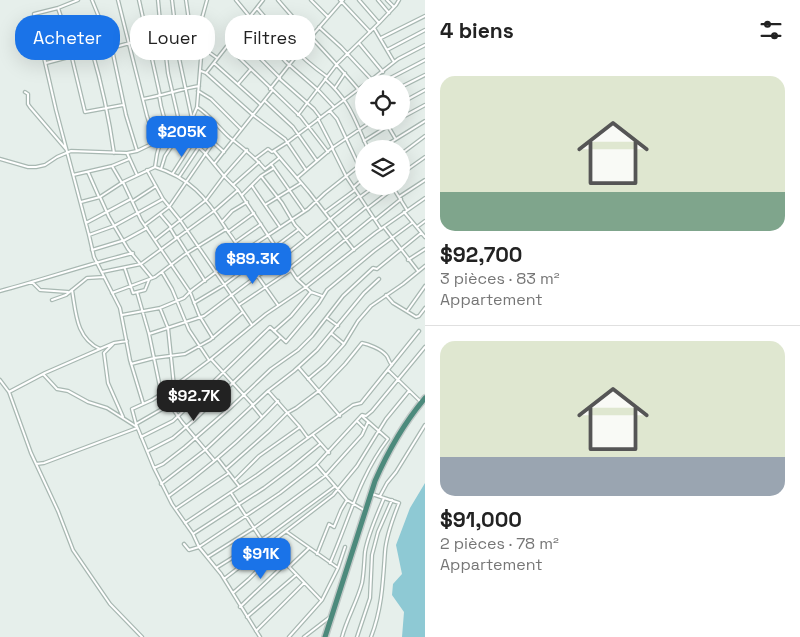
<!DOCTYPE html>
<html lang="fr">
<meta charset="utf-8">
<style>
:root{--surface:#fff;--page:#f6f6f6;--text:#222;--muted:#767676;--line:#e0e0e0;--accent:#1a73e8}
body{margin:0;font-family:"Space Grotesk",sans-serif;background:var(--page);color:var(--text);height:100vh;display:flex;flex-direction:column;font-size:19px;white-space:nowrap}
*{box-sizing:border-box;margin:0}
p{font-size:16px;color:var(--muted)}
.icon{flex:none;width:28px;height:28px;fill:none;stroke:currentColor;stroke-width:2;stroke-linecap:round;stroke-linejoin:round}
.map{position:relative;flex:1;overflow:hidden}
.drawer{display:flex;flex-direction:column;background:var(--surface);width:375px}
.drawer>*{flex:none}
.top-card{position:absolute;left:15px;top:15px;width:335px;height:45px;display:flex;gap:10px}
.tools{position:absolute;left:355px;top:75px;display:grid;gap:10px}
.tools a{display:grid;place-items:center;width:55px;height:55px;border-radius:50%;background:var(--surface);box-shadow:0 5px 20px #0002;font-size:25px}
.price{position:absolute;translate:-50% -42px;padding:0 11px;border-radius:10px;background:var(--accent);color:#fff;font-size:16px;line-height:32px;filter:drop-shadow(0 1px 2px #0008)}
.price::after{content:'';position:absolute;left:50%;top:30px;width:15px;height:11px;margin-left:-8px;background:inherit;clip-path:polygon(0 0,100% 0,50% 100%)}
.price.active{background:#222;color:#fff}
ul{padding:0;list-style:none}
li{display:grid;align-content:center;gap:10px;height:265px;padding:0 15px}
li+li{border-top:1px solid var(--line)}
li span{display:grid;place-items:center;height:155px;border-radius:15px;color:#555}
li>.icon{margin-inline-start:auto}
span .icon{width:90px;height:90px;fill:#fffc;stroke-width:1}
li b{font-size:21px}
h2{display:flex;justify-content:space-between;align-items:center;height:60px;padding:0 15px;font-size:21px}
.tag{padding:0 18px;border-radius:20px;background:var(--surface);box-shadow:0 5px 20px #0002;font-size:18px;line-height:45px}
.tag.active{background:var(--accent);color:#fff}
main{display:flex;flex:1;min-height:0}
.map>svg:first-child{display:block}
.water{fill:#8ec9d4}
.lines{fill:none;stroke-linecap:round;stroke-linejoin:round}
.minor-casing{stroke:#a8b8b2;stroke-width:4.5}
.trunk-casing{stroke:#c2cac8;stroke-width:8}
.minor{stroke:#fff;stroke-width:2}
.trunk{stroke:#4c8a7c;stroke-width:5}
</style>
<main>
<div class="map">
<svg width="425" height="637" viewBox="0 0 425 637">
<rect width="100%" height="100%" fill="#e6efeb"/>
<path class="water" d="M425,483V637H402L404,612L392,595L393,584L402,574L396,545L410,508Z"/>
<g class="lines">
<g class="minor-casing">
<path id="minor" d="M78,0L58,8L34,14L56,110L89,235L94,257L120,308L130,360L143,403
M92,0L112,49L126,115L137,151
M118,0L147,116L156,143
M139,0L160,95
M158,0L160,21L167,48L166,56L168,73L181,130L205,153L224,176L238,190L297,279L311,292L322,296
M172,0L179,58L192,119
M186,0L189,21H201
M236,0L250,17
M278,0C304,31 333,59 358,89
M311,0L328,17
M340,0L370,32
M359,0L379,23
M378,0L389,13
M387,0L394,7
M58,8L65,29L85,112L123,105
M257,8C278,33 299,57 326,76
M248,19L286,62L318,90L334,107
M319,27L341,47L372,80
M374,28L394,62
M237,35L280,78
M381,38L425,16
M359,43L383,72
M227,46L301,117L328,152
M201,49L203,48L217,58
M387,50L425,30
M95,57L115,47L130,43
M46,63L92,51C102,85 109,118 114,153
M214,63L261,105
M201,71L206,73L253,115L285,139L306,170
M206,73L263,0
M280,79L314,109L320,117
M325,79C351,102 354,119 368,149
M238,84L251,69
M366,84L398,59L425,45
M379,84L425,60
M401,87L425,75
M335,88L345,73
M270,89L316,31L343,0
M198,91L211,99L241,129
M25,92L28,94V104L30,107L66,149
M159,95L161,106L169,136
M143,99C162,96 180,89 199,86
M265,101L293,127L317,161
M401,103L425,90
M197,107C210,115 218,127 229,137C243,148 253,155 265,169L279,158
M330,111L337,119L359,166
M298,115L337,64L379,23L396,5L399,0
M401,118L425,105
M318,119L333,148
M385,121L395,138
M191,122L224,152
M364,141L396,121
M332,148L346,176L381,229
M380,149L425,121
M274,151L309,192L354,250
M127,153L137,175
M401,154L425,136
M256,158L268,149L272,152L288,142L364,85
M0,159L28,167H36L45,165L57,157L71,151L127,153L137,151L181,130L192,119L197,107L201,58L199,29L207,0
M214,164L272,91
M271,164L304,211
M112,166L122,183
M155,167L157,154L161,140
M161,169L165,156L175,141L184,132
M147,170L163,199L180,220L252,325
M88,172L99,197
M173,173L193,142
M401,174L425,157
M73,175L112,166L129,159
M261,176L282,203L295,225L307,238
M179,177L199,147
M297,178L332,148L372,121
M123,182L141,220L190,292L199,315L213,338
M233,185L259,162
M252,186L280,227
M392,186L407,210
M354,187L364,178
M242,195L261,176L274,168
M100,197L109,217L128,249L152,278
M360,197L375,186
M399,197L425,180
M133,201L156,186
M81,202L100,197L123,182L155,167C190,178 206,197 225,227C230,235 236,242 240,250L244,251
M265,205L301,183
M368,208L394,188
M325,212L355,190
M404,212L425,237
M160,214L171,227
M375,220L401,199
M222,222L232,211L247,202
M86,223L131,199
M145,225L169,207L213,143
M384,227L418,271
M417,227L425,221
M170,228L176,238
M228,232L254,213
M89,235L114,226L163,199
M177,237L205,281
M155,240L206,200L224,176L247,150
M237,241L261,224
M92,250L125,240L147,228
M242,254L278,305
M283,257L359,196
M408,260L425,249
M290,268L366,207
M125,269L133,293L145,290L149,280
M102,272L141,264L214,211L238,190
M162,272L172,289L189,330L209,360
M297,279L373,217
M32,282L40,290L68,292
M72,290C76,313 76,338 100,349
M0,291C45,279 88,264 133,253
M137,292L149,334L161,392L182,422L214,460
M112,293L155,277L184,255L226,229
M386,295L393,303L416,317L419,316L425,308
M52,300L66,295L87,278L104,277
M194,303L224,285L299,229
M239,305L291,270
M160,308L168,328L174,386
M408,310L425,286
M122,315L160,308L184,298L192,290L244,251L308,209L325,193L364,162
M327,318L338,326
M274,331L291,316L311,292
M149,334L204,316L257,276L285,260
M332,334L344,344
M113,344L104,353L108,383L123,417
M211,359L253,405
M131,364L154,358L185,354L210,340L243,312
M299,368L340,416
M388,370L420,401
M44,375L57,389L68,391L88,402L107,408L137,427
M308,379L326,364L344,344L358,321L371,306L403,284L425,266
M0,380L9,392L31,453L58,511L73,550L110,604L142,637
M268,391L300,427L308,438
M9,392L45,373L100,349L114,343L127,341
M253,406L262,417
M357,421L364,428
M136,424L169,405
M313,435L329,453
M141,437L173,421L270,327L286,342L319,303L327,290L374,251L412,223
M148,451L173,438L193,421L280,338
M218,459L239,486
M36,464L44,463L137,428
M317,465L347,500L364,510
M154,468L163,464L185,447L230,408L271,369L298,350L312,336L343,296L373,268L377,269L421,233
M226,469L269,431L287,413L296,408L320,390L345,364L362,343C368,344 381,349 386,355C389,358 388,361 392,365
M235,480L259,456L300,427
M161,484L205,450L268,391L294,371L317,350L364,293L379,279
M231,493L267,548
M169,496C208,468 245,436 278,401
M380,496L387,483L396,472L425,425
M177,508L229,473
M185,523L257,475L353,405L361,403L419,331
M254,528L325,476L362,435L368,422
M287,532L338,568
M193,534L264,488L292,467L320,444
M184,544L189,550L199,547L280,493L316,465L362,415L366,416L372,411L425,347
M269,546L321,600
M317,554L329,524L334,527L341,510L347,500
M208,557L254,528
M330,563C349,520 359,477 388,439L363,417
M289,567L309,548
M216,568L269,535L334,487
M224,579L333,495L357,466L386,419L409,391
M233,593L249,579L276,552
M240,607L285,564
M247,617L296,575
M256,631L304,583
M260,637L221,574L199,547L193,534L172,504L154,468L136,424L132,409L152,400L180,382L211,359L266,314L306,287L375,233L425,198
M289,637L322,600L338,568L345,547
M304,637L330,617
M342,637C347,618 357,602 362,583C364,573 364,563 365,552C368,534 377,515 384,498
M357,637L370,598L372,555L378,532L392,500
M371,637C382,609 383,581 385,552C386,536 393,518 399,503L372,494"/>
</g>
<g class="trunk-casing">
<path id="trunk" d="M325,637L375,481C388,451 404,423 425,398"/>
</g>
<use href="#minor" class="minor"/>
<use href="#trunk" class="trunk"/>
</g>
</svg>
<div class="tools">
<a><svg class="icon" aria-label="locate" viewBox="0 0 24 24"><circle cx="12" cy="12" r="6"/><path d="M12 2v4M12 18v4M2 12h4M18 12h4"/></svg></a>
<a><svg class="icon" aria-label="layers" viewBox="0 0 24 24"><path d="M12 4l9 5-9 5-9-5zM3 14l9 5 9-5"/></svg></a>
</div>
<b class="price" style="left:182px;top:158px">$205K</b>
<b class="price" style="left:253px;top:285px">$89.3K</b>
<b class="price active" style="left:194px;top:422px">$92.7K</b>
<b class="price" style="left:261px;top:580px">$91K</b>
<div class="top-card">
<a class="tag active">Acheter</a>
<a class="tag">Louer</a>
<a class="tag">Filtres</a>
</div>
</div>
<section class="drawer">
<h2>4 biens<svg class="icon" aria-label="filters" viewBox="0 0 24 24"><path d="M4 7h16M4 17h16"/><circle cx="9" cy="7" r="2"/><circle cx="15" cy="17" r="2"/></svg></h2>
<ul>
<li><span style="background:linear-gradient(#dfe7d0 75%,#7fa58c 0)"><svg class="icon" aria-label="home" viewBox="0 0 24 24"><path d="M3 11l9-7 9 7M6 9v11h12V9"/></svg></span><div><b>$92,700</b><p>3 pièces · 83 m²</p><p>Appartement</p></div></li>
<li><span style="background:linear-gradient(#dfe7d0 75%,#9aa5b1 0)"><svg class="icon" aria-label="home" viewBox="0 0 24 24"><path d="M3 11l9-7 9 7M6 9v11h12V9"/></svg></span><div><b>$91,000</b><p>2 pièces · 78 m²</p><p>Appartement</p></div></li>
</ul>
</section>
</main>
